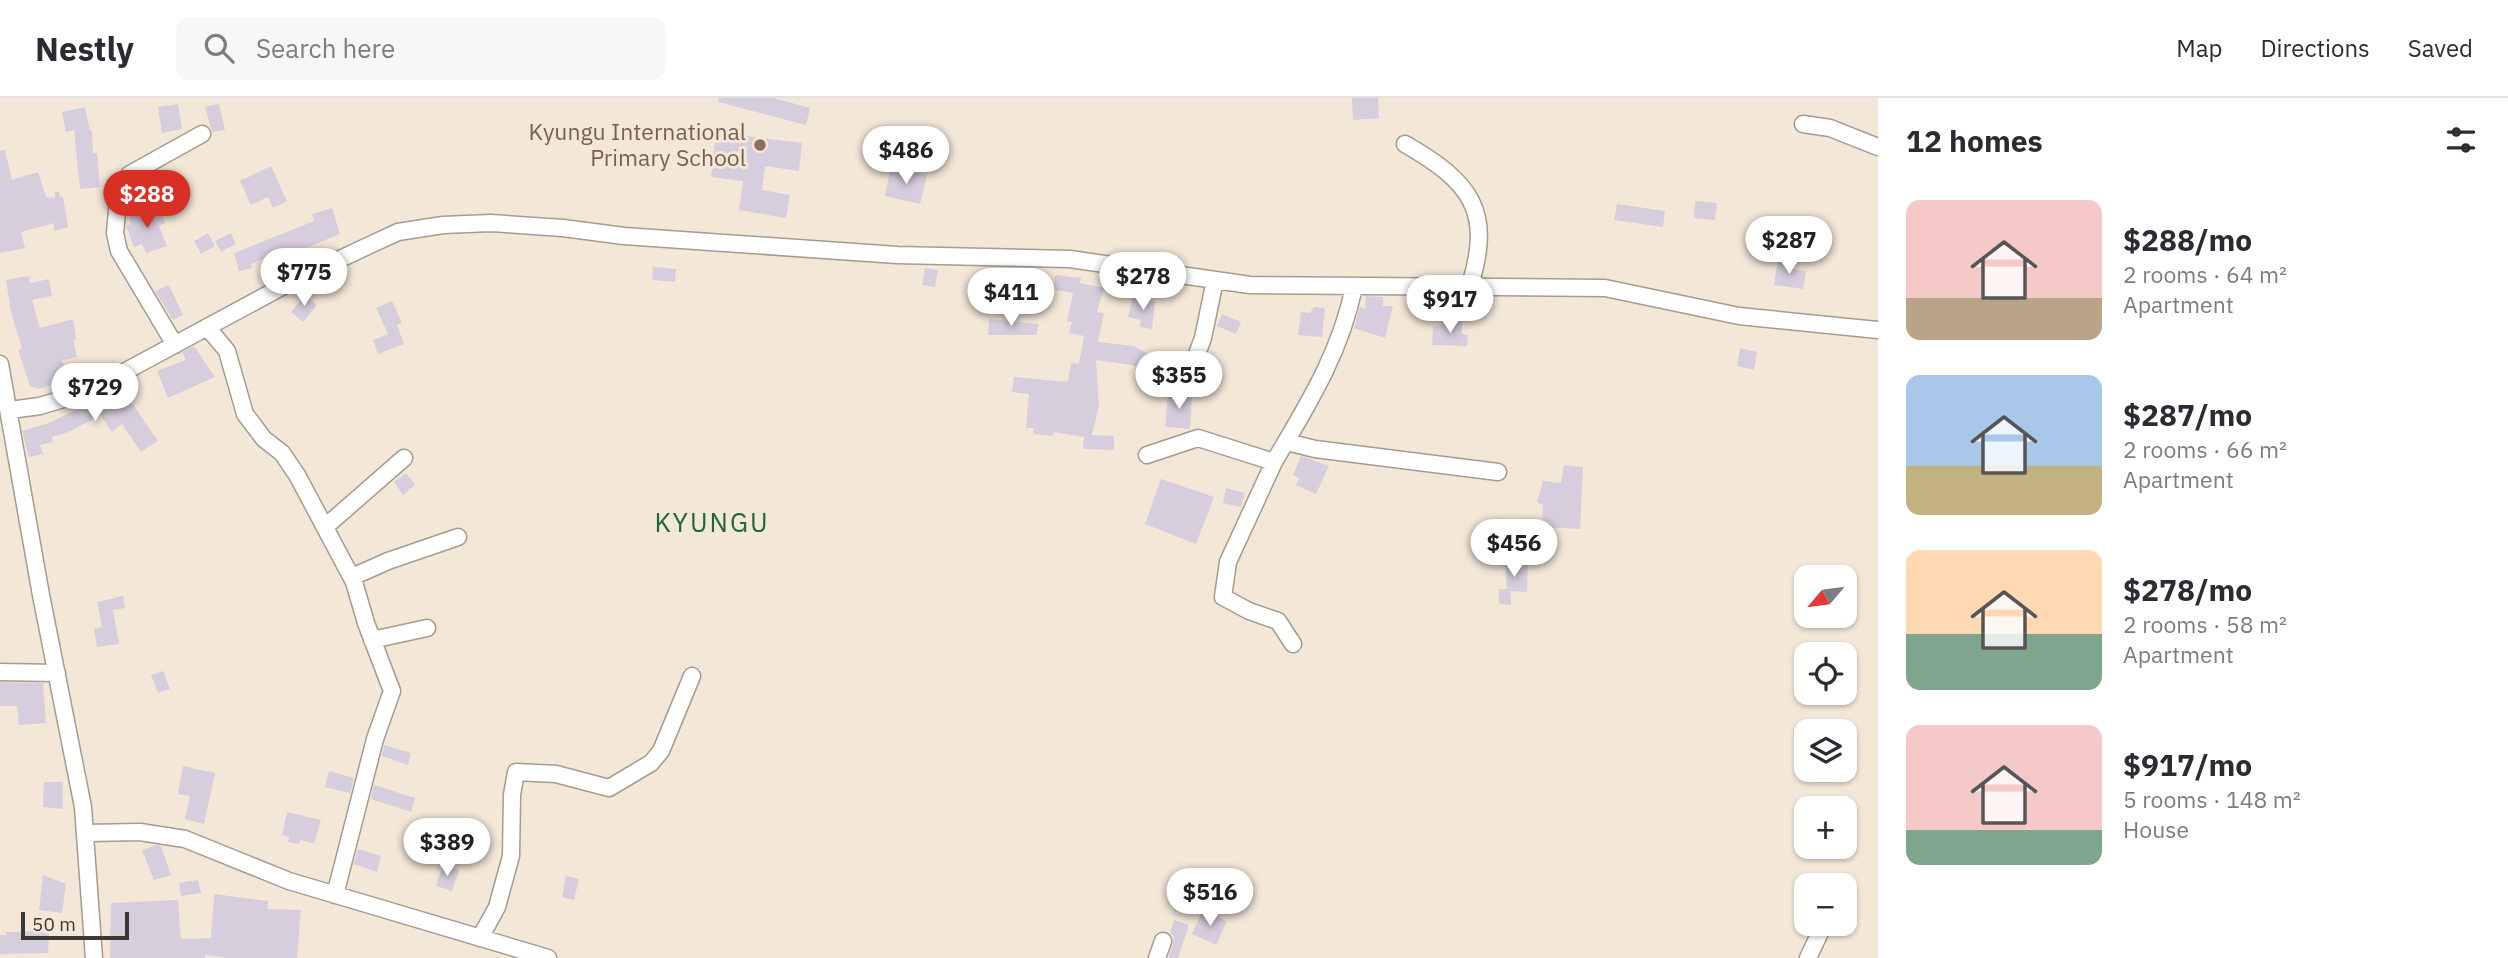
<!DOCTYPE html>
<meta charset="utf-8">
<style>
:root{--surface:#fff;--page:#f7f7f7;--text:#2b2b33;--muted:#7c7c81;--line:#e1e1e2;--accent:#d93025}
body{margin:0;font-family:"IBM Plex Sans",sans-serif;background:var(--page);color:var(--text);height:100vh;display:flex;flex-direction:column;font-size:26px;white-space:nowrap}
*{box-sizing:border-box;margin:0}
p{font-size:23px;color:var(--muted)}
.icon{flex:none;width:38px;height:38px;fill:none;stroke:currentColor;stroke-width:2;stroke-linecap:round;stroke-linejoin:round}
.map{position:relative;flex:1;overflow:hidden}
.drawer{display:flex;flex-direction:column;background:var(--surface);width:630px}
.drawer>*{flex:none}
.needle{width:46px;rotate:241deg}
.controls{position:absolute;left:1794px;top:467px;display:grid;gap:14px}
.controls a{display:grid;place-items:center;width:63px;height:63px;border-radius:14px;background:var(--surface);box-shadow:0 2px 5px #0004;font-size:35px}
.scale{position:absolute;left:21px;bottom:18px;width:108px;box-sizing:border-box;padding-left:7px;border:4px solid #3b3731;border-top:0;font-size:19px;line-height:24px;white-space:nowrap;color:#3b3731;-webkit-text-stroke:5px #f3e7d8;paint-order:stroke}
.price{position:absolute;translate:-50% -60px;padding:0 16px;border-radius:24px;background:#fff;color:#222;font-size:23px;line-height:46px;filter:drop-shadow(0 2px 4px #0008)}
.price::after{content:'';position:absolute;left:50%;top:42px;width:21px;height:16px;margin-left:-10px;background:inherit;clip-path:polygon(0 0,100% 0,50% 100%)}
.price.active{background:var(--accent);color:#fff}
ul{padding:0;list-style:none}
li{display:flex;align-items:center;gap:21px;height:175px;padding:0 28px}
li span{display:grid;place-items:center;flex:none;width:196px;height:140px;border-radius:14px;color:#555}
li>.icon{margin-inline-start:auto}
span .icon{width:84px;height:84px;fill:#fffc;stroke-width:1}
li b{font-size:30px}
h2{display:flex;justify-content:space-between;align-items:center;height:84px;padding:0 28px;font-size:30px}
header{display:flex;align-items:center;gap:42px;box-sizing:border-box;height:98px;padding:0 35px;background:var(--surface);border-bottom:2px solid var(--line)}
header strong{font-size:33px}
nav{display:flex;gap:38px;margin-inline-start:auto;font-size:24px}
.search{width:490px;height:63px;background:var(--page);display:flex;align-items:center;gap:18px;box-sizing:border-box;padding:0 24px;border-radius:14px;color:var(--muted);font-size:26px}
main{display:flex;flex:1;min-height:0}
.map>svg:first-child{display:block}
.building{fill:#d7cedd}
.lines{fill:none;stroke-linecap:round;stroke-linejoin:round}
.minor-casing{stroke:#a69b8d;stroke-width:19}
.minor{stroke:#fff;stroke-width:16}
.education-dot{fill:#8d6e63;stroke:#f3e7d8;stroke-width:2.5}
.labels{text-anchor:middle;stroke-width:6;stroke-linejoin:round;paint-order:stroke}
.education-label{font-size:23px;fill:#785e54;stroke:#f3e7d8;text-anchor:end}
.quarter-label{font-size:26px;letter-spacing:2px;fill:#226638;stroke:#f3e7d8}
</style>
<header>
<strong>Nestly</strong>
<div class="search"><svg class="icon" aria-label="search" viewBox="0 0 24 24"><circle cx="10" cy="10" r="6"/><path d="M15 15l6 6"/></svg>Search here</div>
<nav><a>Map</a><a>Directions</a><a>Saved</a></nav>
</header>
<main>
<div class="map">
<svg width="1878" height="860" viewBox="0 0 1878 860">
<rect width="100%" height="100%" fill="#f3e7d8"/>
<path class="building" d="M719,0H773L810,10L806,27L718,4Z
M1352,0H1378L1379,20L1353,22Z
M178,6L182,31L162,35L158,9Z
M219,6L225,32L212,34L205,9Z
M85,9L90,33H92L93,55H97L100,89L80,91L74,32L66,34L62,14Z
M716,34L802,45L799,73L765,68L762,92L790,97L786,120L739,112L743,83L711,79Z
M5,52L12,82L38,74L46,99L55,100V94H59L60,99H63L68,129L54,133V125L21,134L25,150L0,155V53Z
M271,68L287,103L273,110L268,99L251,107L240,83Z
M899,71L927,77L920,106L885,98L890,72Z
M1695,103L1717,105L1715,122L1694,120Z
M1617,106L1665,113L1663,129L1614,122Z
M158,108L165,125L159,128L167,148L146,155L142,146L134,149L126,128L131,126L129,119Z
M332,110L340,136L274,163L271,157L251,166L252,170L239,173L234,155L314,123L312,116Z
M208,135L215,148L201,156L194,143Z
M231,135L236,146L221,154L215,143Z
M1778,161L1792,163L1790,171L1806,173L1803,191L1774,187Z
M653,169L676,171L675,184L652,182Z
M925,170L938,172L935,189L922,187Z
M1055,177L1081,180L1080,185L1104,190L1097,214L1104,215L1098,244L1134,248L1150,257L1144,272L1132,267L1096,262L1099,307L1092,337L1114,338V352L1083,351L1084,339L1054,334L1053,338L1033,336L1034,330H1026L1029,296L1012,294L1014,279L1068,284L1071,265L1079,266L1084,238L1069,235L1072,224L1067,223L1073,195L1054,192Z
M29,178L30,185L49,181L52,198L32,202L40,230L73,221L76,241L73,242L77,259L62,262L68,281L39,291L30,288L18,252L22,251L11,214L6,182Z
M169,187L183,217L173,222L155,193Z
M305,197L317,207L303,224L291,214Z
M1133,198L1155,204L1152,231L1140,229L1141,222L1128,219Z
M1366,198L1383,199V208H1393L1385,240L1354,230L1360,209L1365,211Z
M392,203L402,225L397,227L404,246L378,256L373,242L388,236L376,210Z
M1314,209L1325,210L1322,239L1298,237L1301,214L1310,215Z
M1222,216L1241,224L1236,236L1217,228Z
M989,221L1038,226L1037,237H988Z
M1462,221V236L1468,237L1467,248L1432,247L1433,229Z
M194,248L215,279L168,300L157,273L186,262L182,254Z
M1740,250L1757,254L1754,272L1737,268Z
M121,289L158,343L141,354L122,326L112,334L101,317L71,333L52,339L53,344L40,347L43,356L29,359L22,333L49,325L90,305L92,309Z
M1168,295L1192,298L1190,331L1165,329Z
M1301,358L1329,368L1316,396L1296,387L1299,380L1293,377Z
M1564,367L1583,369L1580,431L1542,429L1543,407L1537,404L1543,383L1561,385Z
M406,375L415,387L403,397L394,384Z
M1161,381L1214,399L1196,446L1145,426Z
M1226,390L1245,395L1241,409L1223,405Z
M1505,459L1528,462L1527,494L1511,493V507L1499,506V491H1507Z
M123,498L125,510L113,512L119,546L97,549L94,531L102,529L97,504Z
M163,573L170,591L158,595L151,577Z
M0,584L43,585L46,625L19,627L17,608H0Z
M384,647L411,655L408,667L382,658Z
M183,668L215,675L204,726L185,721L190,698L178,696Z
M329,673L354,680L350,695L325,689Z
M44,684H63V711L43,709Z
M374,687L415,700L411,714L371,701Z
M287,714L321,722L314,746L301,742L298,746L288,744L289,739L282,737Z
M157,747L161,748L171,777L154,782L142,752Z
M358,751L381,758L377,774L354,766Z
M443,766L459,772L452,793L436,788Z
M43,777L66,786L62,815L39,812Z
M566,778L579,781L574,802L562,799Z
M198,782L201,795L181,798L179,785Z
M1186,785L1198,789L1194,806L1182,802Z
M214,796L268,803L267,811L301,812L297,860H227L205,857V860H110L111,805L178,802L181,841L211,840Z
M1203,812L1227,823L1216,847L1192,836Z
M1174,822L1189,827L1178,860H1168L1173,846L1174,838L1170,835Z
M38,833L49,836L48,855L0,856V837H6V834Z"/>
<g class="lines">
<g class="minor-casing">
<path id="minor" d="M1803,26L1830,30L1878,49
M1405,46C1471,84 1494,113 1469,190
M207,229L227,253L245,316L264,341L282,355L297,377L354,484L366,525L392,593L375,641L335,797
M175,247L119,153L115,135L119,92L130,76L202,36
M0,266L41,497L83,709L94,860
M1186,285L1203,240L1215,182
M10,312L40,308L87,294L289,185L372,146L398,134L443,127L491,125L563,130L624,138L897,157L1070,161L1250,187L1605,190L1739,218L1878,232
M1287,344L1315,351L1498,374
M1147,357L1198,340L1274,364C1308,306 1340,256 1354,189
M1274,364L1228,464L1223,499L1249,513L1278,523L1293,546
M325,429L404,360
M352,479L388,463L458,439
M372,542L427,530
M0,574L57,575
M87,735L140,734L185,741L289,783L548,860
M480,840L497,809L511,758L512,697L516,674L556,676L609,690L651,665L661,653L692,578
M1157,860L1163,843
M1808,860L1824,826"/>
</g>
<use href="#minor" class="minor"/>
</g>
<circle class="education-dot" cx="760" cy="47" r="7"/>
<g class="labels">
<g class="education-label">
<text x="746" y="42">Kyungu International<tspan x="746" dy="26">Primary School</tspan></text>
</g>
<g class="quarter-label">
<text x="712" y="434">KYUNGU</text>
</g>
</g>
</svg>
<div class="controls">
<a><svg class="needle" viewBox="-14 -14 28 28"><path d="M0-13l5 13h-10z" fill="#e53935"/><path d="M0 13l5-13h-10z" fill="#7c7c81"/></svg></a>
<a><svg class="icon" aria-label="locate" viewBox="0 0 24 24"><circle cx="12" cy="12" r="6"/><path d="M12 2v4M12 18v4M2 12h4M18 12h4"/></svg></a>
<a><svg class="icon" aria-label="layers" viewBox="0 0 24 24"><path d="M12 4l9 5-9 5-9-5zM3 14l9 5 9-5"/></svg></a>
<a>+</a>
<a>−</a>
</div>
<div class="scale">50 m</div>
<b class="price" style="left:906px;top:88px">$486</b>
<b class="price active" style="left:147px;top:132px">$288</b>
<b class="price" style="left:1789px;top:178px">$287</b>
<b class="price" style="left:304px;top:210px">$775</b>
<b class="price" style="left:1143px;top:214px">$278</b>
<b class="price" style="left:1011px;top:230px">$411</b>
<b class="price" style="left:1450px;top:237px">$917</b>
<b class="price" style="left:1179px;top:313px">$355</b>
<b class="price" style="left:95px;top:325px">$729</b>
<b class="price" style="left:1514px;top:481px">$456</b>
<b class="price" style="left:447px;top:780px">$389</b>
<b class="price" style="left:1210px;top:830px">$516</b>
</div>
<section class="drawer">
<h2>12 homes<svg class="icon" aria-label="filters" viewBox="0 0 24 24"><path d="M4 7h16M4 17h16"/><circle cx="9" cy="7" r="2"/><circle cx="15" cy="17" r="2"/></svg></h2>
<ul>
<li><span style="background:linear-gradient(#f6c9c9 70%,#b9a48a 0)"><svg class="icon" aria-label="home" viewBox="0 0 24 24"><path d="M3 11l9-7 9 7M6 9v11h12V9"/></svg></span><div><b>$288/mo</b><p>2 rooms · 64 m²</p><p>Apartment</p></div></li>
<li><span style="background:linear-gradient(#a9c7e8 65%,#c2b280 0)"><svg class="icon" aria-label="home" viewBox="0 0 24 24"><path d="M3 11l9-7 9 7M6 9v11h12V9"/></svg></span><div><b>$287/mo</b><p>2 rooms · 66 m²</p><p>Apartment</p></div></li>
<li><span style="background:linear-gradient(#ffd9b3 60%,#7fa58c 0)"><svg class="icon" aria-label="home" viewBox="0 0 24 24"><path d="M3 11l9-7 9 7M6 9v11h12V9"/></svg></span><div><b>$278/mo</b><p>2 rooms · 58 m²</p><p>Apartment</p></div></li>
<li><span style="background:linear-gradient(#f6c9c9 75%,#7fa58c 0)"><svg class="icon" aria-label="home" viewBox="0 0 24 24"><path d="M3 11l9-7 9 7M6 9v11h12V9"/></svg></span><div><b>$917/mo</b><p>5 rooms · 148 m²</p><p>House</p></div></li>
</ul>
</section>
</main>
